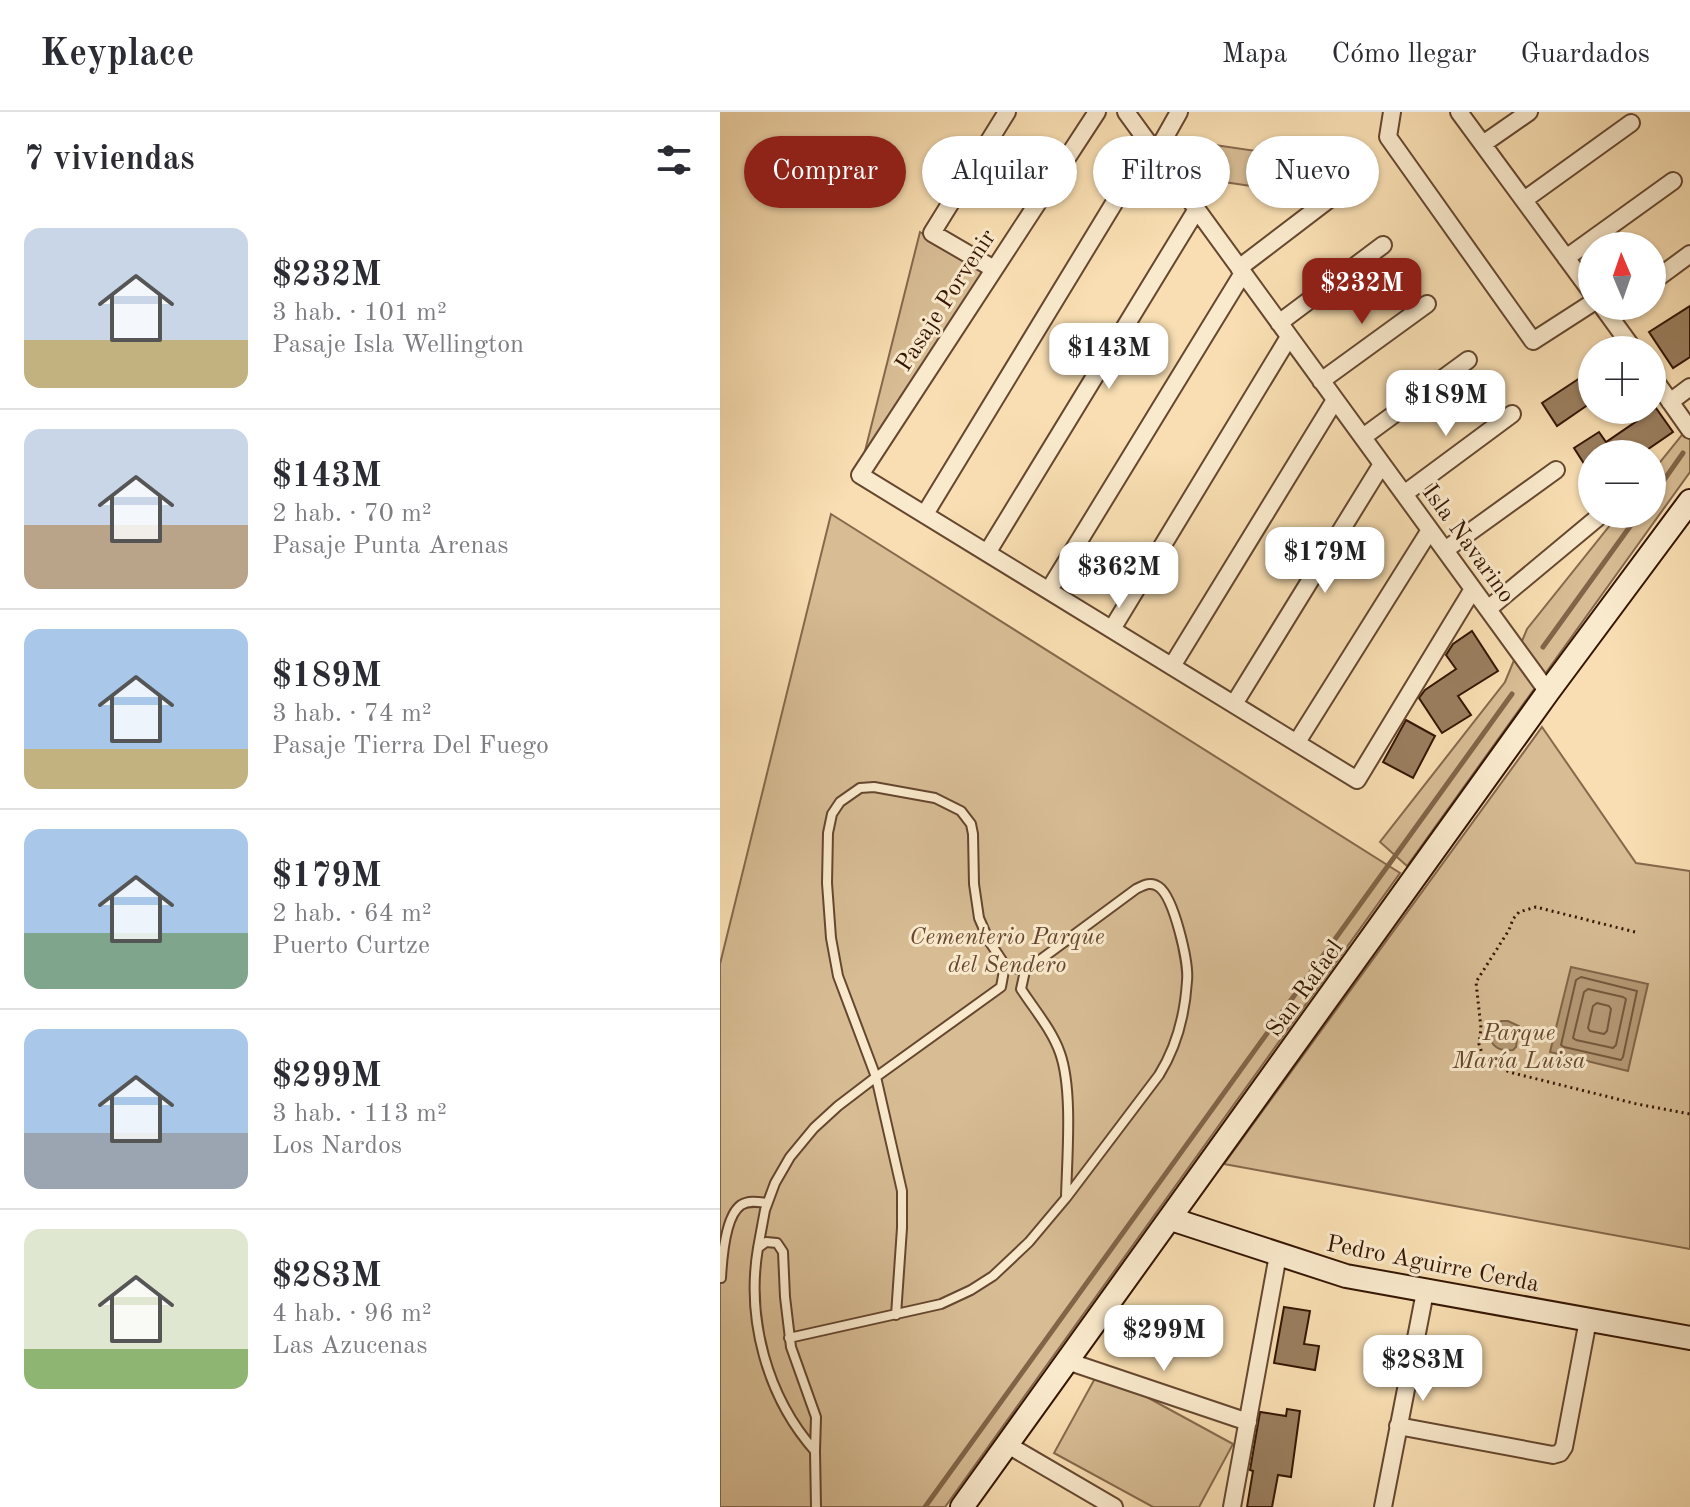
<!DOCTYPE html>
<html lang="es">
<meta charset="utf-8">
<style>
:root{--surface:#fff;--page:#f2f2f3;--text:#2b2b33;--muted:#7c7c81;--line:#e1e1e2;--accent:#8f2418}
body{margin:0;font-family:"Old Standard TT",serif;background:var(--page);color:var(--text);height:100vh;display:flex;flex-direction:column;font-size:30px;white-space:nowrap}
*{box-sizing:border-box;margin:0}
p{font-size:26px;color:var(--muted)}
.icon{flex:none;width:44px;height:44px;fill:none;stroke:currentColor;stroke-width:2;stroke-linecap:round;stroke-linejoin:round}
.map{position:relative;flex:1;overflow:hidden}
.panel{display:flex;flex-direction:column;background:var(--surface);width:720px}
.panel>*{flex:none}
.guide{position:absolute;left:24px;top:24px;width:760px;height:72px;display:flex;gap:16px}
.needle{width:52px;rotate:358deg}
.tools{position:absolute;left:858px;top:120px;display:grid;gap:16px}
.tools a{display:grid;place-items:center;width:88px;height:88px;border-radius:50%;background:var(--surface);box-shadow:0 2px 6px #0004;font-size:40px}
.price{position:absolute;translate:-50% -68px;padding:0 18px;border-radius:16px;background:#fff;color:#222;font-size:26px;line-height:52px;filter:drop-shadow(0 2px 4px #0008)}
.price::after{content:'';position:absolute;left:50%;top:48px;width:24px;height:18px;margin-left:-12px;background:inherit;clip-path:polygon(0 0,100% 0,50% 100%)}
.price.current{background:var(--accent);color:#fff}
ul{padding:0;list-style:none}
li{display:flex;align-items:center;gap:24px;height:200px;padding:0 24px}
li+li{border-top:2px solid var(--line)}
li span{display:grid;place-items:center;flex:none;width:224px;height:160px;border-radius:16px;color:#555}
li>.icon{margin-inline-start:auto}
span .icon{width:96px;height:96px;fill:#fffc;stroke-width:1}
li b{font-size:34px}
h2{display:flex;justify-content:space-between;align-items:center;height:96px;padding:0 24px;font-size:34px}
.pill{padding:0 28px;border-radius:36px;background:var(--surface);box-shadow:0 2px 6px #0004;font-size:28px;line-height:72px}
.pill.current{background:var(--accent);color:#fff}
header{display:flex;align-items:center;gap:48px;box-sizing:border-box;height:112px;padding:0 40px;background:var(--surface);border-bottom:2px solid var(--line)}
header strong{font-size:38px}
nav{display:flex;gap:44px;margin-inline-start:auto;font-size:28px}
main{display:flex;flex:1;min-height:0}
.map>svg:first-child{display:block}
.green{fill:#d7bc94;stroke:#86684c;stroke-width:2}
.water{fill:#b59a76;stroke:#816548;stroke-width:2}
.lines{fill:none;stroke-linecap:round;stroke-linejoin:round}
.shore{stroke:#74583c;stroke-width:2}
.stream{stroke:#816548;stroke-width:5}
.building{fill:#9a7e5e;stroke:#341503;stroke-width:2}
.lane-casing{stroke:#65472f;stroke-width:12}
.street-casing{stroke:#65472f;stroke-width:20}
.secondary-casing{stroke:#341503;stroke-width:26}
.path{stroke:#341503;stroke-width:3;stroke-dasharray:2 4;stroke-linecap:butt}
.lane{stroke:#faeacd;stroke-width:8}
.street{stroke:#faeacd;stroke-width:16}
.secondary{stroke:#faeacd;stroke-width:22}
.labels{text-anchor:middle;stroke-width:6;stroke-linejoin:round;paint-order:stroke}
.street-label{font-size:24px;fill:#341503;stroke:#faeacd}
.park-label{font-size:24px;font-style:italic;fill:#65472e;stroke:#faeacd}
</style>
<header>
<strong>Keyplace</strong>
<nav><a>Mapa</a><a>Cómo llegar</a><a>Guardados</a></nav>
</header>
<main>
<section class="panel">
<h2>7 viviendas<svg class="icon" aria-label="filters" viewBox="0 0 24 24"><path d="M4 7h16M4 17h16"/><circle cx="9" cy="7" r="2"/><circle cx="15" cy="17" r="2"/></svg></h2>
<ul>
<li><span style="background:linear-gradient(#c9d6e8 70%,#c2b280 0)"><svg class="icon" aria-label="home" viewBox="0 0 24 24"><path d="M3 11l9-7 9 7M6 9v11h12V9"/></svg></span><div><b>$232M</b><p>3 hab. · 101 m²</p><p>Pasaje Isla Wellington</p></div></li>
<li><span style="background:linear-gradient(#c9d6e8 60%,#b9a48a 0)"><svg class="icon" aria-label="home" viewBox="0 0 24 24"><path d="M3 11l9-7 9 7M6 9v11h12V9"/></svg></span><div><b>$143M</b><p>2 hab. · 70 m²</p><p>Pasaje Punta Arenas</p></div></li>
<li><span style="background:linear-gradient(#a9c7e8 75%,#c2b280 0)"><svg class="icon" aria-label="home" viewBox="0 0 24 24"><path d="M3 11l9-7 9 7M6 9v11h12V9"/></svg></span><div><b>$189M</b><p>3 hab. · 74 m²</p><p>Pasaje Tierra Del Fuego</p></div></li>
<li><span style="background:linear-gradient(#a9c7e8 65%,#7fa58c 0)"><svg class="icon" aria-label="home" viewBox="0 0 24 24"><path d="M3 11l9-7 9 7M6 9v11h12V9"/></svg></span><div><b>$179M</b><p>2 hab. · 64 m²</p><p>Puerto Curtze</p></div></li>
<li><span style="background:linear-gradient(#a9c7e8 65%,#9aa5b1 0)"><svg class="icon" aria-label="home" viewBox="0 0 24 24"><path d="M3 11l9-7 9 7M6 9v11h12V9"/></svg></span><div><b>$299M</b><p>3 hab. · 113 m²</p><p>Los Nardos</p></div></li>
<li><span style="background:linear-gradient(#dfe7d0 75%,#8fb573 0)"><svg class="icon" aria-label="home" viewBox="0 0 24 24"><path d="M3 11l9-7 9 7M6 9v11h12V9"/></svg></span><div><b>$283M</b><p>4 hab. · 96 m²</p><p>Las Azucenas</p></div></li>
</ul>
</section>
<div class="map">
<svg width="970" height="1395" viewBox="0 0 970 1395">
<rect width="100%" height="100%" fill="#f8deb2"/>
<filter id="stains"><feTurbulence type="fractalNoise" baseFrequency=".0025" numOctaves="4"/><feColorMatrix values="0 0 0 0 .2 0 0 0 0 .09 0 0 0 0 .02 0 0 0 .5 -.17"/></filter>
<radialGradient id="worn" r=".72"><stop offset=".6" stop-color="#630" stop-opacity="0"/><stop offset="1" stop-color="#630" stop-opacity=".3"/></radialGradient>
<path class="green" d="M488,32L550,41L545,76L483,67Z
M200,120L264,159L144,343Z
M970,313V360L687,754L660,730L785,570L807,517L899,402H932V360Z
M111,402L680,761L225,1395H0V852Z
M822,615L916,751L970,759V1137L504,1052Z
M379,1259L513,1332L479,1395H433L334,1341Z"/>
<path class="water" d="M851,855L928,872L908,959L830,940Z
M781,909H788L799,914L796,935L793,938C770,941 763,922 781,909Z"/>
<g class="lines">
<path class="shore" d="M861,865L917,879L903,945L901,948L844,935L841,933L856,868Z
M868,877L903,885L906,887L896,933L893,936L856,928L853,926L864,880Z
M877,891L889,894L891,897L887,919L884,922L870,919L868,916L873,894Z"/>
<path class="stream" d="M932,385L963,341
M823,535L919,402
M205,1395L792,582"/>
</g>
<path class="building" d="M970,194V245L953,256L929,220Z
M872,258V290L837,314L822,291Z
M936,296L953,320L921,342H872V364L854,336L879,320L886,330Z
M752,519L778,559L738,584L751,603L722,621L699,586L705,578L736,557L726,543L733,532Z
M686,608L715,624L693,666L663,650Z
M564,1195L590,1199L584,1232L599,1234L595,1258L554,1251Z
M567,1297L580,1299L571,1365L558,1363L552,1395H527L533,1359L530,1358L540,1300L566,1304Z"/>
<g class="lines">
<g class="lane-casing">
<path id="lane" d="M46,1130L57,1131L63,1140L65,1185L71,1235L96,1305L95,1339C47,1285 26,1207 38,1136Z
M38,1136L45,1098L55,1071L70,1045L94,1016L118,994L156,965L281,875L285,853L305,859L301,877C314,897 332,918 340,941C353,977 347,1046 346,1085
M1,1166C2,1148 5,1104 21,1093C29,1088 39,1090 47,1091
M176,1203L182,1116V1079L156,965L118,864L111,826L107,771L108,721L112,702L120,690L140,676L154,675L215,686L241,699L251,712L253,722L254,772L259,806L269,829L285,853
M69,1226L221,1192L251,1178L273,1164L309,1130L346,1086L439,963C457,934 465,902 467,869C469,850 454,786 439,775C431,769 424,773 416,777L305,859
M95,1339L96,1395"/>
</g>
<g class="street-casing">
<path id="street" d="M377,0L140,363L637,668L753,477
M406,0L828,580
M672,0L668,25L813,229L872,191
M739,0L872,181
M763,32L809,0
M436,41L459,0
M804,88L911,11
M846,146L953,69
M519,156L620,79
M274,157L212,121L287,0
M932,170L970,142
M882,194L914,238
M559,211L663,133
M932,264L970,318
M601,269L707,192
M950,290L970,275
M643,325L748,248
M684,382L792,302
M205,402L430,32
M725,438L836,358
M267,441L477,97
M329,478L523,161
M768,497L882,402
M392,517L569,225
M452,554L615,288
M514,592L662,352
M577,630L710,418
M347,1249L528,1310
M678,1314L833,1343L840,1341L844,1335L868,1208
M288,1333L394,1395
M512,1395L558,1143
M663,1395L705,1180"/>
</g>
<g class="secondary-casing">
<path id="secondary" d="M451,1107L626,1164L970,1226
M242,1395L828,580L970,389"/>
</g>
<path class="path" d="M915,820L816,795L799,800L793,807L789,818L756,870L761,916L759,932L764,947L789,960L917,992L970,1002"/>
<use href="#lane" class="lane"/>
<use href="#street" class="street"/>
<use href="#secondary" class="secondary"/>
</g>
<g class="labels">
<g class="street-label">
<text transform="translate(225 188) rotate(-57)" y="8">Pasaje Porvenir</text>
<text transform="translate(749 431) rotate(54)" y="8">Isla Navarino</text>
<text transform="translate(584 876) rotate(-54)" y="8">San Rafael</text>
<text transform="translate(713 1151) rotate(11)" y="8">Pedro Aguirre Cerda</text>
</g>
<g class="park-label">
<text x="287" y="832">Cementerio Parque<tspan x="287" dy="28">del Sendero</tspan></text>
<text x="799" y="928">Parque<tspan x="799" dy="28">María Luisa</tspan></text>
</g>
</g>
<rect width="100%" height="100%" filter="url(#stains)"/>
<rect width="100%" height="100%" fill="url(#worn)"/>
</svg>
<div class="tools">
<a><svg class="needle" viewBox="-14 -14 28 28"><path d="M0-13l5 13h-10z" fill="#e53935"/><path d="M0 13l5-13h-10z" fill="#7c7c81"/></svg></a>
<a>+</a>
<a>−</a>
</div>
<b class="price current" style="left:642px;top:214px">$232M</b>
<b class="price" style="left:389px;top:279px">$143M</b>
<b class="price" style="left:726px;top:326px">$189M</b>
<b class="price" style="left:605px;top:483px">$179M</b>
<b class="price" style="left:399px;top:498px">$362M</b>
<b class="price" style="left:444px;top:1261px">$299M</b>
<b class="price" style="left:703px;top:1291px">$283M</b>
<div class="guide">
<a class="pill current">Comprar</a>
<a class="pill">Alquilar</a>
<a class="pill">Filtros</a>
<a class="pill">Nuevo</a>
</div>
</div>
</main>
